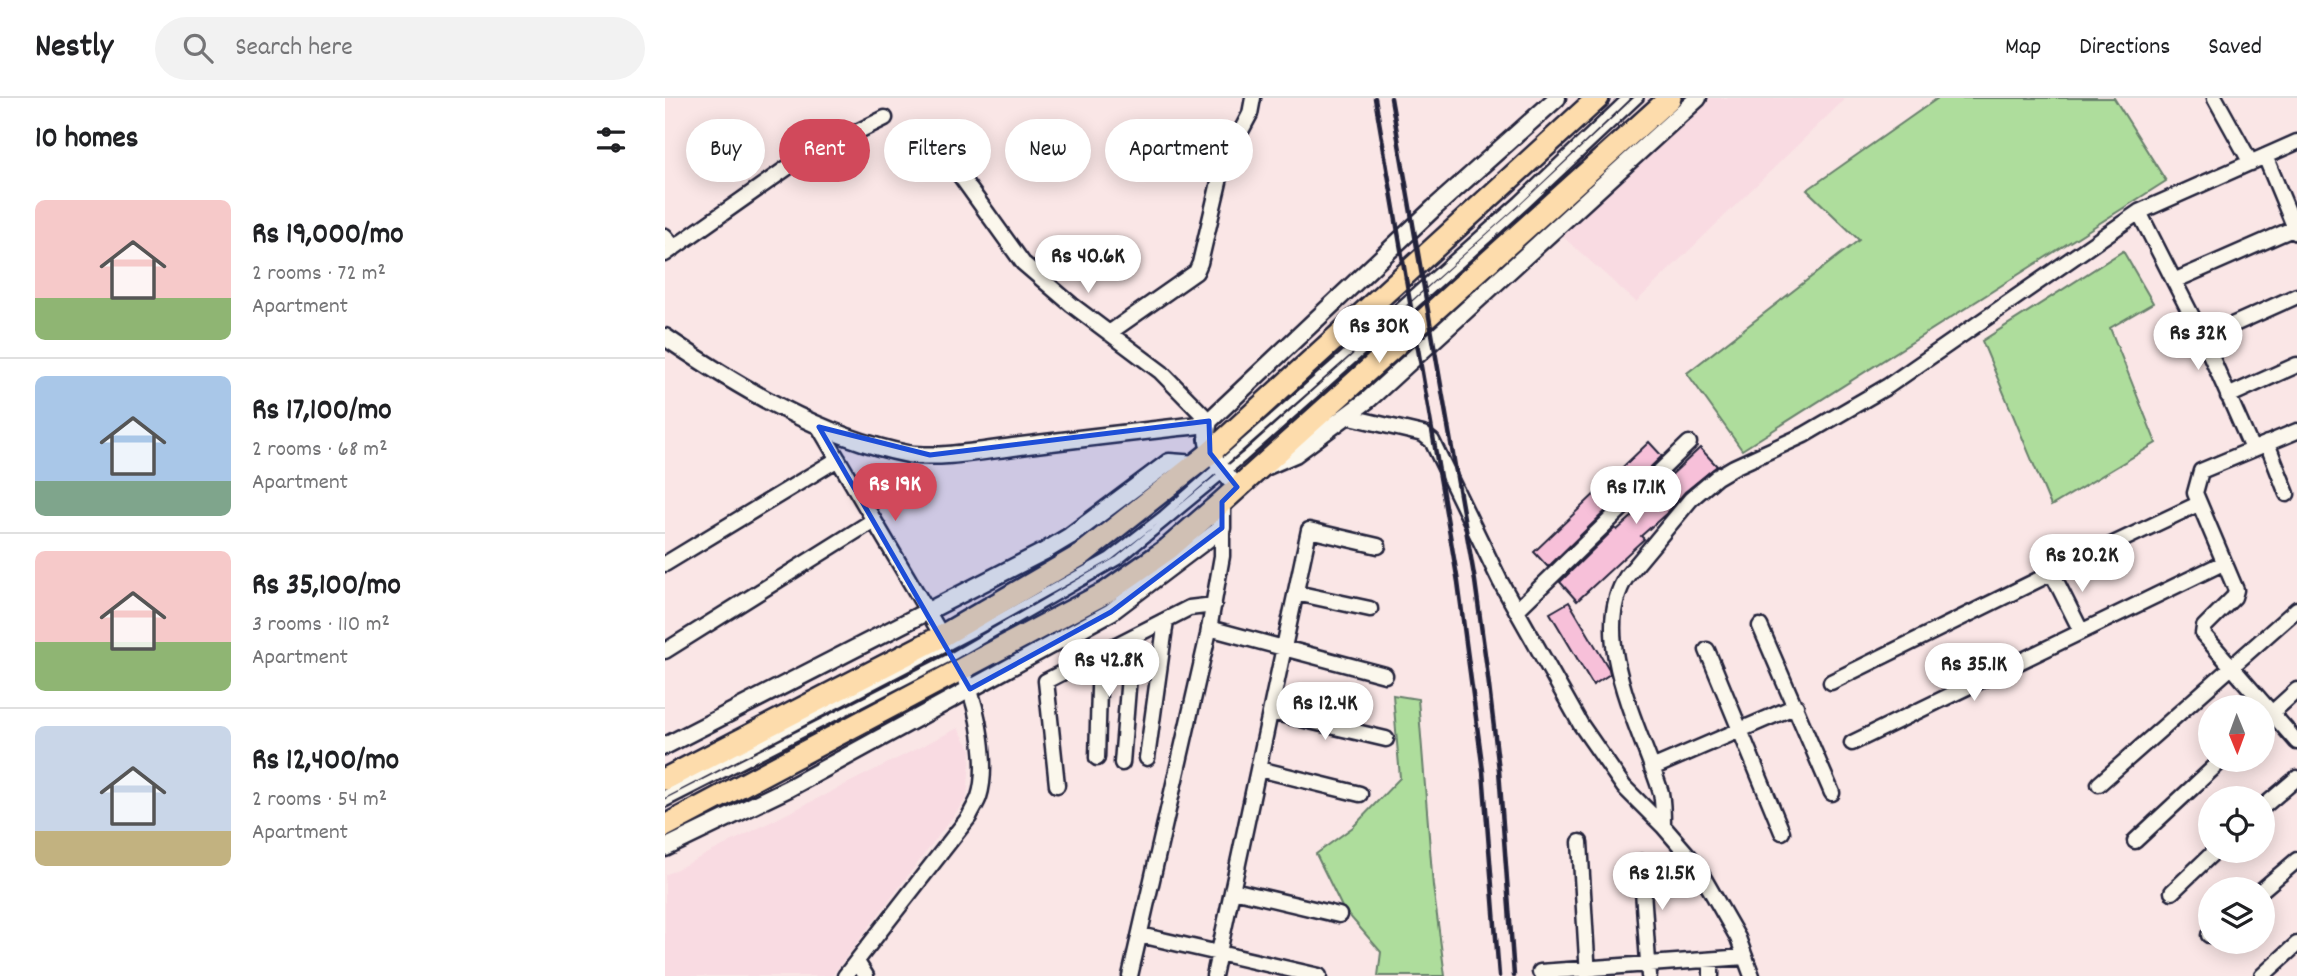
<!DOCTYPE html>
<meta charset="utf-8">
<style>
:root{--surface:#fff;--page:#f2f2f2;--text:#202124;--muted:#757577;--line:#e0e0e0;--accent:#d1495b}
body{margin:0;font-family:Dekko,sans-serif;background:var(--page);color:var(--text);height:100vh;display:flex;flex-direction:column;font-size:26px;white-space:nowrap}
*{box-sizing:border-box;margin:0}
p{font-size:23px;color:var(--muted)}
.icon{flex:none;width:38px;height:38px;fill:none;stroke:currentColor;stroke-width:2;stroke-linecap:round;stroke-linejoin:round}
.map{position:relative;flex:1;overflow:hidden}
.panel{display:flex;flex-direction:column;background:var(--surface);width:665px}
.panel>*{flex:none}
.guide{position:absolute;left:21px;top:21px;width:665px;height:63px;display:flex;gap:14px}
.needle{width:46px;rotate:179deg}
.fabs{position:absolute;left:1533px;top:597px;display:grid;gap:14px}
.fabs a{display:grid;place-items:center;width:77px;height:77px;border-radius:50%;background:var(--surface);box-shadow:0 4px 18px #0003;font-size:35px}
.price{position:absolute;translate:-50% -60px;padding:0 16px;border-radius:24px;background:#fff;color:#222;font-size:23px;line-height:46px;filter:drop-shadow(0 2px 4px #0008)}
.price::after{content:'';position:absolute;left:50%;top:42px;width:21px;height:16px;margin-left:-10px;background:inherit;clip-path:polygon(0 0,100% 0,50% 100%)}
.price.selected{background:var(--accent);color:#fff}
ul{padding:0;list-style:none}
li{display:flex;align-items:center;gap:21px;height:175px;padding:0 35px}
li+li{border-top:2px solid var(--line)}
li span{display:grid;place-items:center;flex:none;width:196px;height:140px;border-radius:10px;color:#555}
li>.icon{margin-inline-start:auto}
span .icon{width:84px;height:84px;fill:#fffc;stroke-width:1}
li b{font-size:30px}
h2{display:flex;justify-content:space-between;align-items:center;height:84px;padding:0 35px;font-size:30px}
.chip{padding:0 24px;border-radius:32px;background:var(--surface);box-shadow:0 4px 18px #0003;font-size:24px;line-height:63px}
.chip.selected{background:var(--accent);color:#fff}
header{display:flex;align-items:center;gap:42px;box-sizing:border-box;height:98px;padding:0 35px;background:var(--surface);border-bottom:2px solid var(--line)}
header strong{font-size:33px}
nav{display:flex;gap:38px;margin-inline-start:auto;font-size:24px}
.search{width:490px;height:63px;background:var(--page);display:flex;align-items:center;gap:18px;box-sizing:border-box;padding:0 24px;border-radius:38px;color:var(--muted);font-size:26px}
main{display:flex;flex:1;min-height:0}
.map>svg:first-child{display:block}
.built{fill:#f9dbe2}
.green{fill:#aedd9c;stroke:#68806c;stroke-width:2}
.building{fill:#f7c0d9;stroke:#22223b;stroke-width:2}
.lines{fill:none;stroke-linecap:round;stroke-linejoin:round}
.service-casing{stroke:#22223b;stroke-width:12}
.minor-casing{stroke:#22223b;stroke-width:19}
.tertiary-casing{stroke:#22223b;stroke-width:21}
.primary-casing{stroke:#22223b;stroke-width:26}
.service{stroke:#fbf7ec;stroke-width:7}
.minor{stroke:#fbf7ec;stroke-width:14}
.tertiary{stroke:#fbf7ec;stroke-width:16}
.primary{stroke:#fddcac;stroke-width:21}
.rail{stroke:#22223b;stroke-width:4.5}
.marked{fill:#1d4ed8;fill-opacity:0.2;stroke:#1d4ed8;stroke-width:5;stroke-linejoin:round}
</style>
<header>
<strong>Nestly</strong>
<div class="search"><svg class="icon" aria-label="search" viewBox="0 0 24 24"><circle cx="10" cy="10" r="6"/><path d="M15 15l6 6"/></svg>Search here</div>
<nav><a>Map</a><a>Directions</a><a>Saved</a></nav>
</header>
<main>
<section class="panel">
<h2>10 homes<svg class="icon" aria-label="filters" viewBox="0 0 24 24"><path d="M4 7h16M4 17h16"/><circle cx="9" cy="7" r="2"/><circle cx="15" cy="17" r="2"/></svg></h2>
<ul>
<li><span style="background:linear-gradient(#f6c9c9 70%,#8fb573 0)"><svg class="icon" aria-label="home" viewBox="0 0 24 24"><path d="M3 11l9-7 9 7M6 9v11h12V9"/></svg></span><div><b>Rs 19,000/mo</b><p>2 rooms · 72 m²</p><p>Apartment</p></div></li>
<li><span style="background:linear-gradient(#a9c7e8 75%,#7fa58c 0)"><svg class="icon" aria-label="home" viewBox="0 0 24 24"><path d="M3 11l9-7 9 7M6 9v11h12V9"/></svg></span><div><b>Rs 17,100/mo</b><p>2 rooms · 68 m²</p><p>Apartment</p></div></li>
<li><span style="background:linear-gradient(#f6c9c9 65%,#8fb573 0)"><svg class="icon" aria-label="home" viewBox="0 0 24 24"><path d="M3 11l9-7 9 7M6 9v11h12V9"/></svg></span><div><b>Rs 35,100/mo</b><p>3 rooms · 110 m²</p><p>Apartment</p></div></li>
<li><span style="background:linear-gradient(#c9d6e8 75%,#c2b280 0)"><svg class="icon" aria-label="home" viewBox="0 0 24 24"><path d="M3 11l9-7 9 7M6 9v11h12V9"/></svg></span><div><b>Rs 12,400/mo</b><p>2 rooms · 54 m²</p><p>Apartment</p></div></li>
</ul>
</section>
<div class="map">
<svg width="1632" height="878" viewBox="0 0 1632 878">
<rect width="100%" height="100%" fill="#fae6e6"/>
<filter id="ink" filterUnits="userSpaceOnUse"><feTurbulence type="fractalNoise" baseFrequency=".0143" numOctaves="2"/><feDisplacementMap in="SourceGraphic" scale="14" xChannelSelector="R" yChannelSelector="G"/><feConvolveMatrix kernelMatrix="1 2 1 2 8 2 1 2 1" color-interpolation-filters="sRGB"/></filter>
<g filter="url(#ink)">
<path class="built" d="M1044,0H1181L971,204L896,137Z
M293,630L306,652L302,700L167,878H0V777Z"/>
<path class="green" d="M1273,0H1449L1501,83L1077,352L1022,275L1194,142L1142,92Z
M1458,153L1488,205L1445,230L1491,345L1386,408L1317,243Z
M728,597L753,601L768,788L780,878H713L716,854L677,809L651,756L688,729L735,680Z"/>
<path class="building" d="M984,344L997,358L883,469L869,454Z
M1035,350L1052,368L1020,394L1003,414L976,438L979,441L912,503L895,484L896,483L950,430L952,432L971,415L969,412Z
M904,504L944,571L945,576L928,587L885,515Z"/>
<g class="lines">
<g class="service-casing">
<path id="service" d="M0,696L313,532L444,459L498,417L672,264L853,103L961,0
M0,705L288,558L454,462L579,359L859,108L974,0"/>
</g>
<g class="minor-casing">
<path id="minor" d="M1550,0L1586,65
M1600,58L1632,135
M294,76L358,165L407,207L496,274L544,323
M1474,114L1538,240L1587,351
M0,138L9,150
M0,156L129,65L220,20
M1511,182L1632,129
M444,235L531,174L535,165L558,67L585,16L588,0
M1538,240L1632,198
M1563,298L1632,267
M681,318L758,336L767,343L835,483L916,627L959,689L998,728L1030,765L1073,840L1087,878
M154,329L277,538
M1632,333L1536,373L1530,395L1571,492L1569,499L1539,529L1538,536L1632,644
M1602,345L1622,396
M0,466L173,361
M1387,475L1416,533
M631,495L705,511
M852,512L1024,345
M1095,528L1167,695
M544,530L720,577
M1042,552L1117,734
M0,553L209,422
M1166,584L1387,475L1533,406
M606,614L721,641
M1598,623L1632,592
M1187,645L1558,465
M432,660L435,556
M482,660L501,522
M457,665L467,540
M987,670L1131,608
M594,671L695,696
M1434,686L1632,511
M392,687L381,583L524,510L549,507
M1598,709L1632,680
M998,728C998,717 998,705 996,695C978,635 922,538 962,478L1026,401L1052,379L1069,369L1139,337L1223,288L1474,114L1632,44
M1470,743L1557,662
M915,744L923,878
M976,764L984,878
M1598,791L1632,762
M568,792L674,817
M1507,794L1551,752
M475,837L654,878
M1544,837L1545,836
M1046,862V878
M192,864L201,878
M875,874L1080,859
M180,878L304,719C307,712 312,705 314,699C324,668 313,611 301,582
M465,878L543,537L557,458V430
M549,878L644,432L713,448
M1597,878L1632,846"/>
</g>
<g class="tertiary-casing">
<path id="tertiary" d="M0,239C72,288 156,339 243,356C273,361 317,353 348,349C410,341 472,334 533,327L544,323
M600,369L630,356L704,301L1033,0
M572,389C555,368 536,352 544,323L769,110L892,0
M0,648L380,453L405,438L504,364L532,366
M0,750L122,691L446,514L557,430V404"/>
</g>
<g class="primary-casing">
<path id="primary" d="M0,681L277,538L416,457L545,355L933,0
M0,728L442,494L503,451L557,404L1005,0"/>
</g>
<use href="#service" class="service"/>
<use href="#minor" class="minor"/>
<use href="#tertiary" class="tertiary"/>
<use href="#primary" class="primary"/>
<path class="rail" d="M710,0L793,484L818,673L834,878
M726,0L810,483L822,571L834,672L849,878"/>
</g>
</g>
<path class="marked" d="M544,323L545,355L572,389L557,404V430L446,514L305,591L154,329L265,357Z"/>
</svg>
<div class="fabs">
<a><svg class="needle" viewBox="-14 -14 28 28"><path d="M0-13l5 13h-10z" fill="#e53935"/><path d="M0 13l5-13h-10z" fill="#757577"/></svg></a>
<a><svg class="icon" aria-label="locate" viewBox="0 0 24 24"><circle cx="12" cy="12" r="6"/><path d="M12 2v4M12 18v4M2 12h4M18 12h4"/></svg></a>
<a><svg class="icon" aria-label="layers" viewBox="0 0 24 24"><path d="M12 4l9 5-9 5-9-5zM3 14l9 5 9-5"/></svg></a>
</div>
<b class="price" style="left:423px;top:197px">Rs 40.6K</b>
<b class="price" style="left:714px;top:267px">Rs 30K</b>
<b class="price" style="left:1533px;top:274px">Rs 32K</b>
<b class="price selected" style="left:230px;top:425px">Rs 19K</b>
<b class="price" style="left:971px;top:428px">Rs 17.1K</b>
<b class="price" style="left:1417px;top:496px">Rs 20.2K</b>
<b class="price" style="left:444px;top:601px">Rs 42.8K</b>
<b class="price" style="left:1309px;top:605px">Rs 35.1K</b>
<b class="price" style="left:660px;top:644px">Rs 12.4K</b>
<b class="price" style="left:997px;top:814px">Rs 21.5K</b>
<div class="guide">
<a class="chip">Buy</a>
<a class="chip selected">Rent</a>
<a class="chip">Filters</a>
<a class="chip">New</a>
<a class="chip">Apartment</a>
</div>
</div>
</main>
